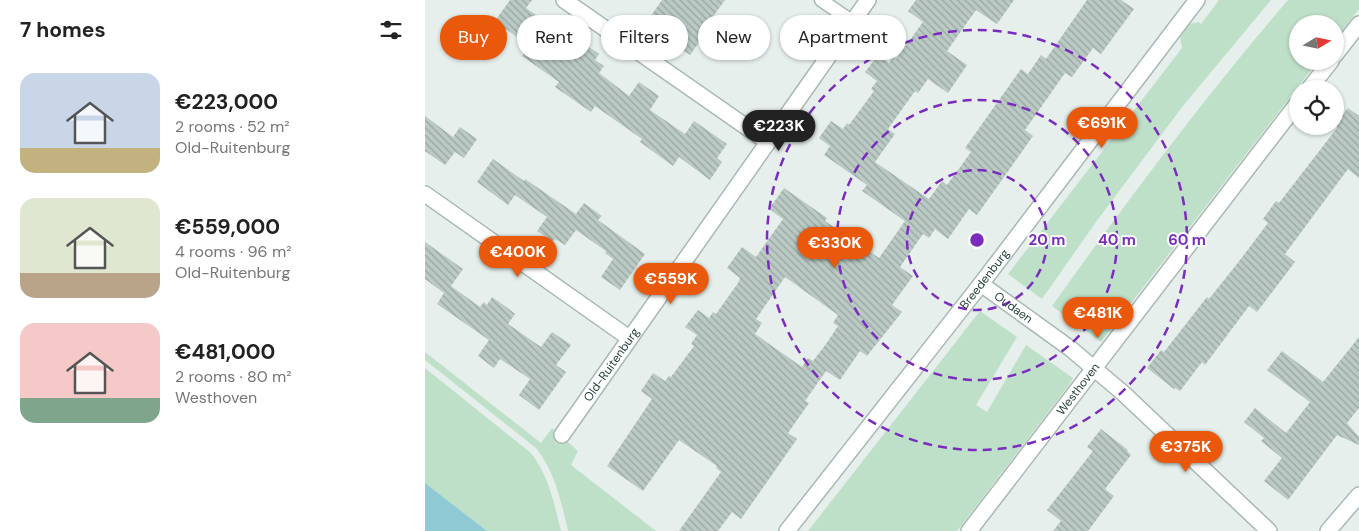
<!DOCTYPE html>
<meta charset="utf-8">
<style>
:root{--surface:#fff;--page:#f6f6f6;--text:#222;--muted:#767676;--accent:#ea580c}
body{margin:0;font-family:"DM Sans",sans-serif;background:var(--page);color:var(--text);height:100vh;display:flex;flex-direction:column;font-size:19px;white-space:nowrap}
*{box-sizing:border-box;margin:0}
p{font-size:16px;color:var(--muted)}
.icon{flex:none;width:28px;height:28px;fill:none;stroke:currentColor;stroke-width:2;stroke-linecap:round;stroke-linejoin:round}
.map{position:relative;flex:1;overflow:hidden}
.details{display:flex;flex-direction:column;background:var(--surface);width:425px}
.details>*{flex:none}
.guide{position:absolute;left:15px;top:15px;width:475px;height:45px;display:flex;gap:10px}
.needle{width:32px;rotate:80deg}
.fabs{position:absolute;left:864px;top:15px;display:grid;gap:10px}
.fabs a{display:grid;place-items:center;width:55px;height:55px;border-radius:50%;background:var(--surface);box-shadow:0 1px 4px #0004;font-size:25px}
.price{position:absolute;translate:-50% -42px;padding:0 11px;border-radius:18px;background:var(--accent);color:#fff;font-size:16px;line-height:32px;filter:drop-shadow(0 1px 2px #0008)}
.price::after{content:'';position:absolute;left:50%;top:30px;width:15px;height:11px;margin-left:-8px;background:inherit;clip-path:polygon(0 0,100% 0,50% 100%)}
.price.active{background:#222;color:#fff}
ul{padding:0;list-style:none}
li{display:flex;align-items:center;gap:15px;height:125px;padding:0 20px}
li span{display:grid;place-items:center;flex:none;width:140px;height:100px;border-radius:15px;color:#555}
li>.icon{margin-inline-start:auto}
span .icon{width:60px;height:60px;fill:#fffc;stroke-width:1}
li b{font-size:21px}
h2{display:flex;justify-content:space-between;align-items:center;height:60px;padding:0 20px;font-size:21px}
.chip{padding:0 18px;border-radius:22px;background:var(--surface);box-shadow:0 1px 4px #0004;font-size:18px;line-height:45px}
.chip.active{background:var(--accent);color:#fff}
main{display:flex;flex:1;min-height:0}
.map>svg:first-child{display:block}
.green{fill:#bfe0c8}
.water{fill:#8ec9d4}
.building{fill:url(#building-back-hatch);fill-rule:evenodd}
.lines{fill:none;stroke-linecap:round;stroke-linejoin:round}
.lane-casing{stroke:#a8b8b2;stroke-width:15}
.street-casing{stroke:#a8b8b2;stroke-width:18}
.lane{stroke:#fff;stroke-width:12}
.street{stroke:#fff;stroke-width:15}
.ring{fill:none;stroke:#7b2cbf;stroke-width:2.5;stroke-dasharray:9 6}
.labels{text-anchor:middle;stroke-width:4;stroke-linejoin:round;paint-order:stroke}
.street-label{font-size:12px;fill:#24423a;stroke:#f7fbf9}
.centre{fill:#7b2cbf;stroke:#f7fbf9;stroke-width:2.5}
.ring-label{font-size:15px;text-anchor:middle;font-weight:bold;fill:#7b2cbf;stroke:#f7fbf9;stroke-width:4;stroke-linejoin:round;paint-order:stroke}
</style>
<main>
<section class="details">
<h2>7 homes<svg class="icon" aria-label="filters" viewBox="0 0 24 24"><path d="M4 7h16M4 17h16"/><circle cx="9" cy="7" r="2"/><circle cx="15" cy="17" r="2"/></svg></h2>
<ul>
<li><span style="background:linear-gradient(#c9d6e8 75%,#c2b280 0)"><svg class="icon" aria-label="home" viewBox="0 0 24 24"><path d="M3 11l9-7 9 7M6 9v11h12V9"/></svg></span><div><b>€223,000</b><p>2 rooms · 52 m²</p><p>Old-Ruitenburg</p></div></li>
<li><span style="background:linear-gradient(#dfe7d0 75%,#b9a48a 0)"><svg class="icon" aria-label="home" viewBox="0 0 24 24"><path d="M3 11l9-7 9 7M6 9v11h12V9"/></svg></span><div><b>€559,000</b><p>4 rooms · 96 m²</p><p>Old-Ruitenburg</p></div></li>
<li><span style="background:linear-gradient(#f6c9c9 75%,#7fa58c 0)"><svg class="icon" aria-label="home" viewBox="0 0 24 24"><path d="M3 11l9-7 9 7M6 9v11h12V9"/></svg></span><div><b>€481,000</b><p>2 rooms · 80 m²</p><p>Westhoven</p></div></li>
</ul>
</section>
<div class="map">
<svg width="934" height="531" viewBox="0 0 934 531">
<defs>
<pattern id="building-back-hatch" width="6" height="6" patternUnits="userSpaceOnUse" patternTransform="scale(1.25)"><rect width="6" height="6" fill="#bbcac4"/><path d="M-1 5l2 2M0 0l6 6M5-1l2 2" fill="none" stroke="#98a6a0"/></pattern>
</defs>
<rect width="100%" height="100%" fill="#e6efeb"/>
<path class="green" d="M794,0H846L758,106L671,222L617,299L583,274L757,48L755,37L765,24L774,22L776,24Z
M863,0H934V9L910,40V24H872V61H893L676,342L627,306C702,201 779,98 863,0Z
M555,311L592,337L551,405L562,412L601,345L648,378L644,385L532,531H383Z
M0,352L116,443L127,428L153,451L146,465L231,531H143C136,501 130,472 111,448L0,360Z
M0,368L106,453C124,476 129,503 136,531H62L0,483Z"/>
<path class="water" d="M0,483L62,531H0Z"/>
<path class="building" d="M85,0H107L101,8L145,39L147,38L158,46L160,44L174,54L170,60L179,66L174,73L204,96L214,82L234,96L225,110L260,134L269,121L302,144L292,158L297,162L285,180L254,157L248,166L215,142L217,139L170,106L166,112L130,87L134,82L97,56L104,46L70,21Z
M237,0H300L282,25L285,27L265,55L220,24Z
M491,0H589L572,24L551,10L522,51L542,65L523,93L503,79L493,93L490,91L463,129L470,134L450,162L504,199L517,181L522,185L546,152L540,148L596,69L603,74L616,55L621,59L662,0H696L709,9L676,54L668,48L647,77L640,73L600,130L608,136L552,215L544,209L523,239L510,229L504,238L498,234L475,267L488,276L467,305L477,312L442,356L435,351L415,380L401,371L380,401L384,403L363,433L372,439L316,519L307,512L293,531H254L296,472L291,468L292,466L254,440L218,491L182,466L227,399L216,391L228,373L240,381L244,376L246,377L269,346L266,344L272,335L260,327L273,310L284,318L288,312L291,314L313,283L315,278L302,268L317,247L331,257L358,219L344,209L359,188L402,218L400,221L454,258L480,221L437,191L442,185L399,155L405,146L394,138L406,121L418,129L422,123L424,125L449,91L446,89L452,81L440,72L453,55L464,63L468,57L471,59L498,22L483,11ZM360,277L413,315L408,323L413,326L401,344L388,361L383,358L377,367L330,334L337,323L331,319Z
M923,108L934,116V178L923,169L860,254L870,262L832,312L824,306L780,365L777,362L755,391L750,388L749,389L722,368L736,350L739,352L782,297L784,299L815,260L843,223L838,219L851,201L854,203L912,128L910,124Z
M0,116L28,137L35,127L52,139L39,158L30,152L20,165L0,151Z
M68,159L99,181L100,179L151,214L159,203L177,216L173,220L220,254L195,290L176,277L188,259L180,253L181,251L151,230L140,245L130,239L128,241L112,231L122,217L90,195L83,205L52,182Z
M0,242L38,269L26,286L55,307L59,302L62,305L67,297L84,309L90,314L83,324L116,347L127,332L146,345L131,365L141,372L114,410L94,395L105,379L75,359L69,368L53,356L64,340L12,304L19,293L0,279Z
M934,337V408L922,423L934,437V445L912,435L863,500L839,481L857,458L836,441L839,438L819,422L830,408L861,433L885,402L842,370L857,351L898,382Z
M676,429L703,450L702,451L706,455L680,489L689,496L663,531H628L636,521L622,510L668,451L662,447Z"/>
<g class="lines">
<g class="lane-casing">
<path id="lane" d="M396,0L428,22"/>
</g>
<g class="street-casing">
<g id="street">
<path d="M139,0L343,142"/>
<path d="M910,55L934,24"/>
<path d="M884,89L906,61"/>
<path d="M0,194L204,338"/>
<path id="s1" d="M556,284L646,349L698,393L844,531"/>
<path id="s2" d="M137,435L443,0"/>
<path id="s3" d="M362,531L556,284L772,0"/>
<path id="s4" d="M544,531L872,104"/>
<path d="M903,531L934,495"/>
</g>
</g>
<use href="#lane" class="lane"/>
<use href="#street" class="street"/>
</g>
<g class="ring">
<circle cx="552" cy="240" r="70"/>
<circle cx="552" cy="240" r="140"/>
<circle cx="552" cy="240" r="210"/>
</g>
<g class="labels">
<g class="street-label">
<text dy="4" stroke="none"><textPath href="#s3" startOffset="320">Breedenburg</textPath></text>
<text dy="4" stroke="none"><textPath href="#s1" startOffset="40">Oudaen</textPath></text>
<text dy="4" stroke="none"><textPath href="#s2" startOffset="86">Old-Ruitenburg</textPath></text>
<text dy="4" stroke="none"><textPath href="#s4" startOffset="179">Westhoven</textPath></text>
</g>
</g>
<circle cx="552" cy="240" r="8" class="centre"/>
<g class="ring-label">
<text x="622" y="245">20 m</text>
<text x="692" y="245">40 m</text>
<text x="762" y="245">60 m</text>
</g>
</svg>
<div class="fabs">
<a><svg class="needle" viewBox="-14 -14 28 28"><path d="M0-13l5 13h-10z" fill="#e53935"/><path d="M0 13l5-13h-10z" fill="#767676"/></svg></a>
<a><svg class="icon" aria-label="locate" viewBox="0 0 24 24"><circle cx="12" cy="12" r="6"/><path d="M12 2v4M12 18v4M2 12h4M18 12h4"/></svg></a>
</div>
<b class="price" style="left:677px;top:149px">€691K</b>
<b class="price active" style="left:354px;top:152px">€223K</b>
<b class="price" style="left:410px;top:269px">€330K</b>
<b class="price" style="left:93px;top:278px">€400K</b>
<b class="price" style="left:246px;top:305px">€559K</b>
<b class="price" style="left:673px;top:339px">€481K</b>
<b class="price" style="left:761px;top:473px">€375K</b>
<div class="guide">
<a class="chip active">Buy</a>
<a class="chip">Rent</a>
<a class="chip">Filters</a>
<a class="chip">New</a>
<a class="chip">Apartment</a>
</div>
</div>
</main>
